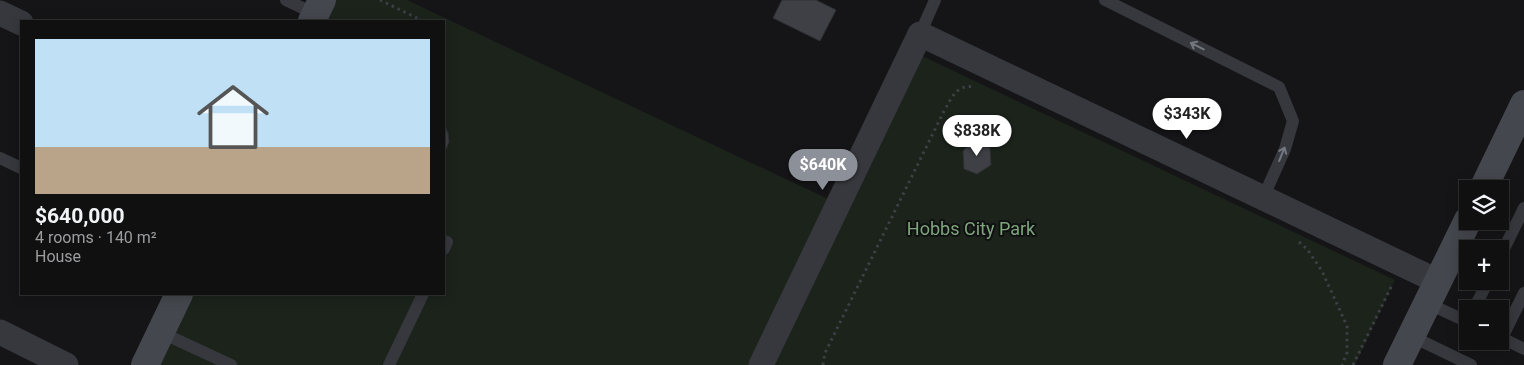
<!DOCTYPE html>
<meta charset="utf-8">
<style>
:root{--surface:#101011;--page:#1e1e1f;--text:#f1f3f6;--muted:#9c9d9f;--line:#303031;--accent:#8c9099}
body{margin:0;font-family:Roboto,sans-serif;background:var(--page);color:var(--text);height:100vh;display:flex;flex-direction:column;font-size:19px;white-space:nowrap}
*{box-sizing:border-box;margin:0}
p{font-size:16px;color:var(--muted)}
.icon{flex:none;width:28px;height:28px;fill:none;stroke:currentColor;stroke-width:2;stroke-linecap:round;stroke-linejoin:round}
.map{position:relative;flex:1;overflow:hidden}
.details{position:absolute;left:20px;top:20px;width:425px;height:275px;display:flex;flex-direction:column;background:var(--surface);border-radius:0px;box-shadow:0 2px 12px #0003,0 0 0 1px var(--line)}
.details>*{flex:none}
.tools{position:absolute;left:1459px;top:180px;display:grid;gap:10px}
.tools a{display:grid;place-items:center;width:50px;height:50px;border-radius:0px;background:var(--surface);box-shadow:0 2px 12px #0003,0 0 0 1px var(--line);font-size:25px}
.price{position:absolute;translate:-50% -42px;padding:0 11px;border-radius:18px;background:#fff;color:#222;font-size:16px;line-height:32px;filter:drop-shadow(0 1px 2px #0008)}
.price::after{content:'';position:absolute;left:50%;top:30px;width:15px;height:11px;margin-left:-8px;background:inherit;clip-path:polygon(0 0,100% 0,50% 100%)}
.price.active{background:var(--accent);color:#fff}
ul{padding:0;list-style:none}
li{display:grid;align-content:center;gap:10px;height:265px;padding:0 15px}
li span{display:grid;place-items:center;height:155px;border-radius:0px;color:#555}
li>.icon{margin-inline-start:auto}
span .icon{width:90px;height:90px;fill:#fffc;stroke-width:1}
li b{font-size:21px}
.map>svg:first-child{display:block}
.green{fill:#1b231b}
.building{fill:#3f4045;stroke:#2f3034}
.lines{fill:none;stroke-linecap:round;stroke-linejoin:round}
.path{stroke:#3c3f44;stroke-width:3;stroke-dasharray:2.5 4;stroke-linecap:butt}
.lane{stroke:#36383d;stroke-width:12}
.street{stroke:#36383d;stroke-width:25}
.secondary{stroke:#44474d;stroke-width:28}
.oneway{stroke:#747981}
.labels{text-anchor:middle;stroke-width:4;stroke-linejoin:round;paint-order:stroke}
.park-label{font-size:18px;fill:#7ea57b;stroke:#101012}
</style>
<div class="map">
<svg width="1524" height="365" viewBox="0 0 1524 365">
<rect width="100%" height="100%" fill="#151517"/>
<path class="green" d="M336,0H407L828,199L918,54L1395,280L1355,365H157L190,294H444V21H325Z"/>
<path class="building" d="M782,0H816L836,10L820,41L773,18Z
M444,124L448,133L449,142L444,154Z
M974,140L990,148L991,165L977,174L964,169L963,151Z"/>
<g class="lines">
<path class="path" d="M380,0L423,21
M1299,242L1307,249L1322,271L1347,326V353L1342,365
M823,365L825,353L944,111C952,98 956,84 974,87
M1353,365L1392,285"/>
<path class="lane" d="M286,0L315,14
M1105,0L1279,87L1293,121L1285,149L1263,198
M920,34L935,0
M0,158L21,168
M444,241L447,242L444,249
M1500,257L1524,208
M1524,293L1502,338L1524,349
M1427,303L1468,322
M1474,309L1488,281
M160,332L231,365
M1411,336L1471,365
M389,365L423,294"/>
<path class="street" d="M0,13L21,23
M0,332L66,365
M761,365L920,34L1437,281"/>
<path class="secondary" d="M312,21L322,0
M1483,189L1524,104
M145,365L179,294
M1397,365L1468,220"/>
</g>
<defs><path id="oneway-shaft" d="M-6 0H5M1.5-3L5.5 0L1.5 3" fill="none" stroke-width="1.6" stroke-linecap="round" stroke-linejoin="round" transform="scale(1.25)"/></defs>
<g class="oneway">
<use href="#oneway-shaft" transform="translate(1197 46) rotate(-153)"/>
<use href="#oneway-shaft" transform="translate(1282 154) rotate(-68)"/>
</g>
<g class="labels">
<g class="park-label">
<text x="971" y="235">Hobbs City Park</text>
</g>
</g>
</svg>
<div class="tools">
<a><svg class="icon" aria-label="layers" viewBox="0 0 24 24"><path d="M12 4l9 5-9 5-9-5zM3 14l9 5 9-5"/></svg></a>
<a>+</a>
<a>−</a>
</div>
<b class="price" style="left:1187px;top:140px">$343K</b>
<b class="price" style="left:977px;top:157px">$838K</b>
<b class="price active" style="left:823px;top:191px">$640K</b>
<section class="details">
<ul>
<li><span style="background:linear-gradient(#bfe0f5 70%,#b9a48a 0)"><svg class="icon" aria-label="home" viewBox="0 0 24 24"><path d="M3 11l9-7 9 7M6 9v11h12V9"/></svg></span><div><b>$640,000</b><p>4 rooms · 140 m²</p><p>House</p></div></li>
</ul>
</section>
</div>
